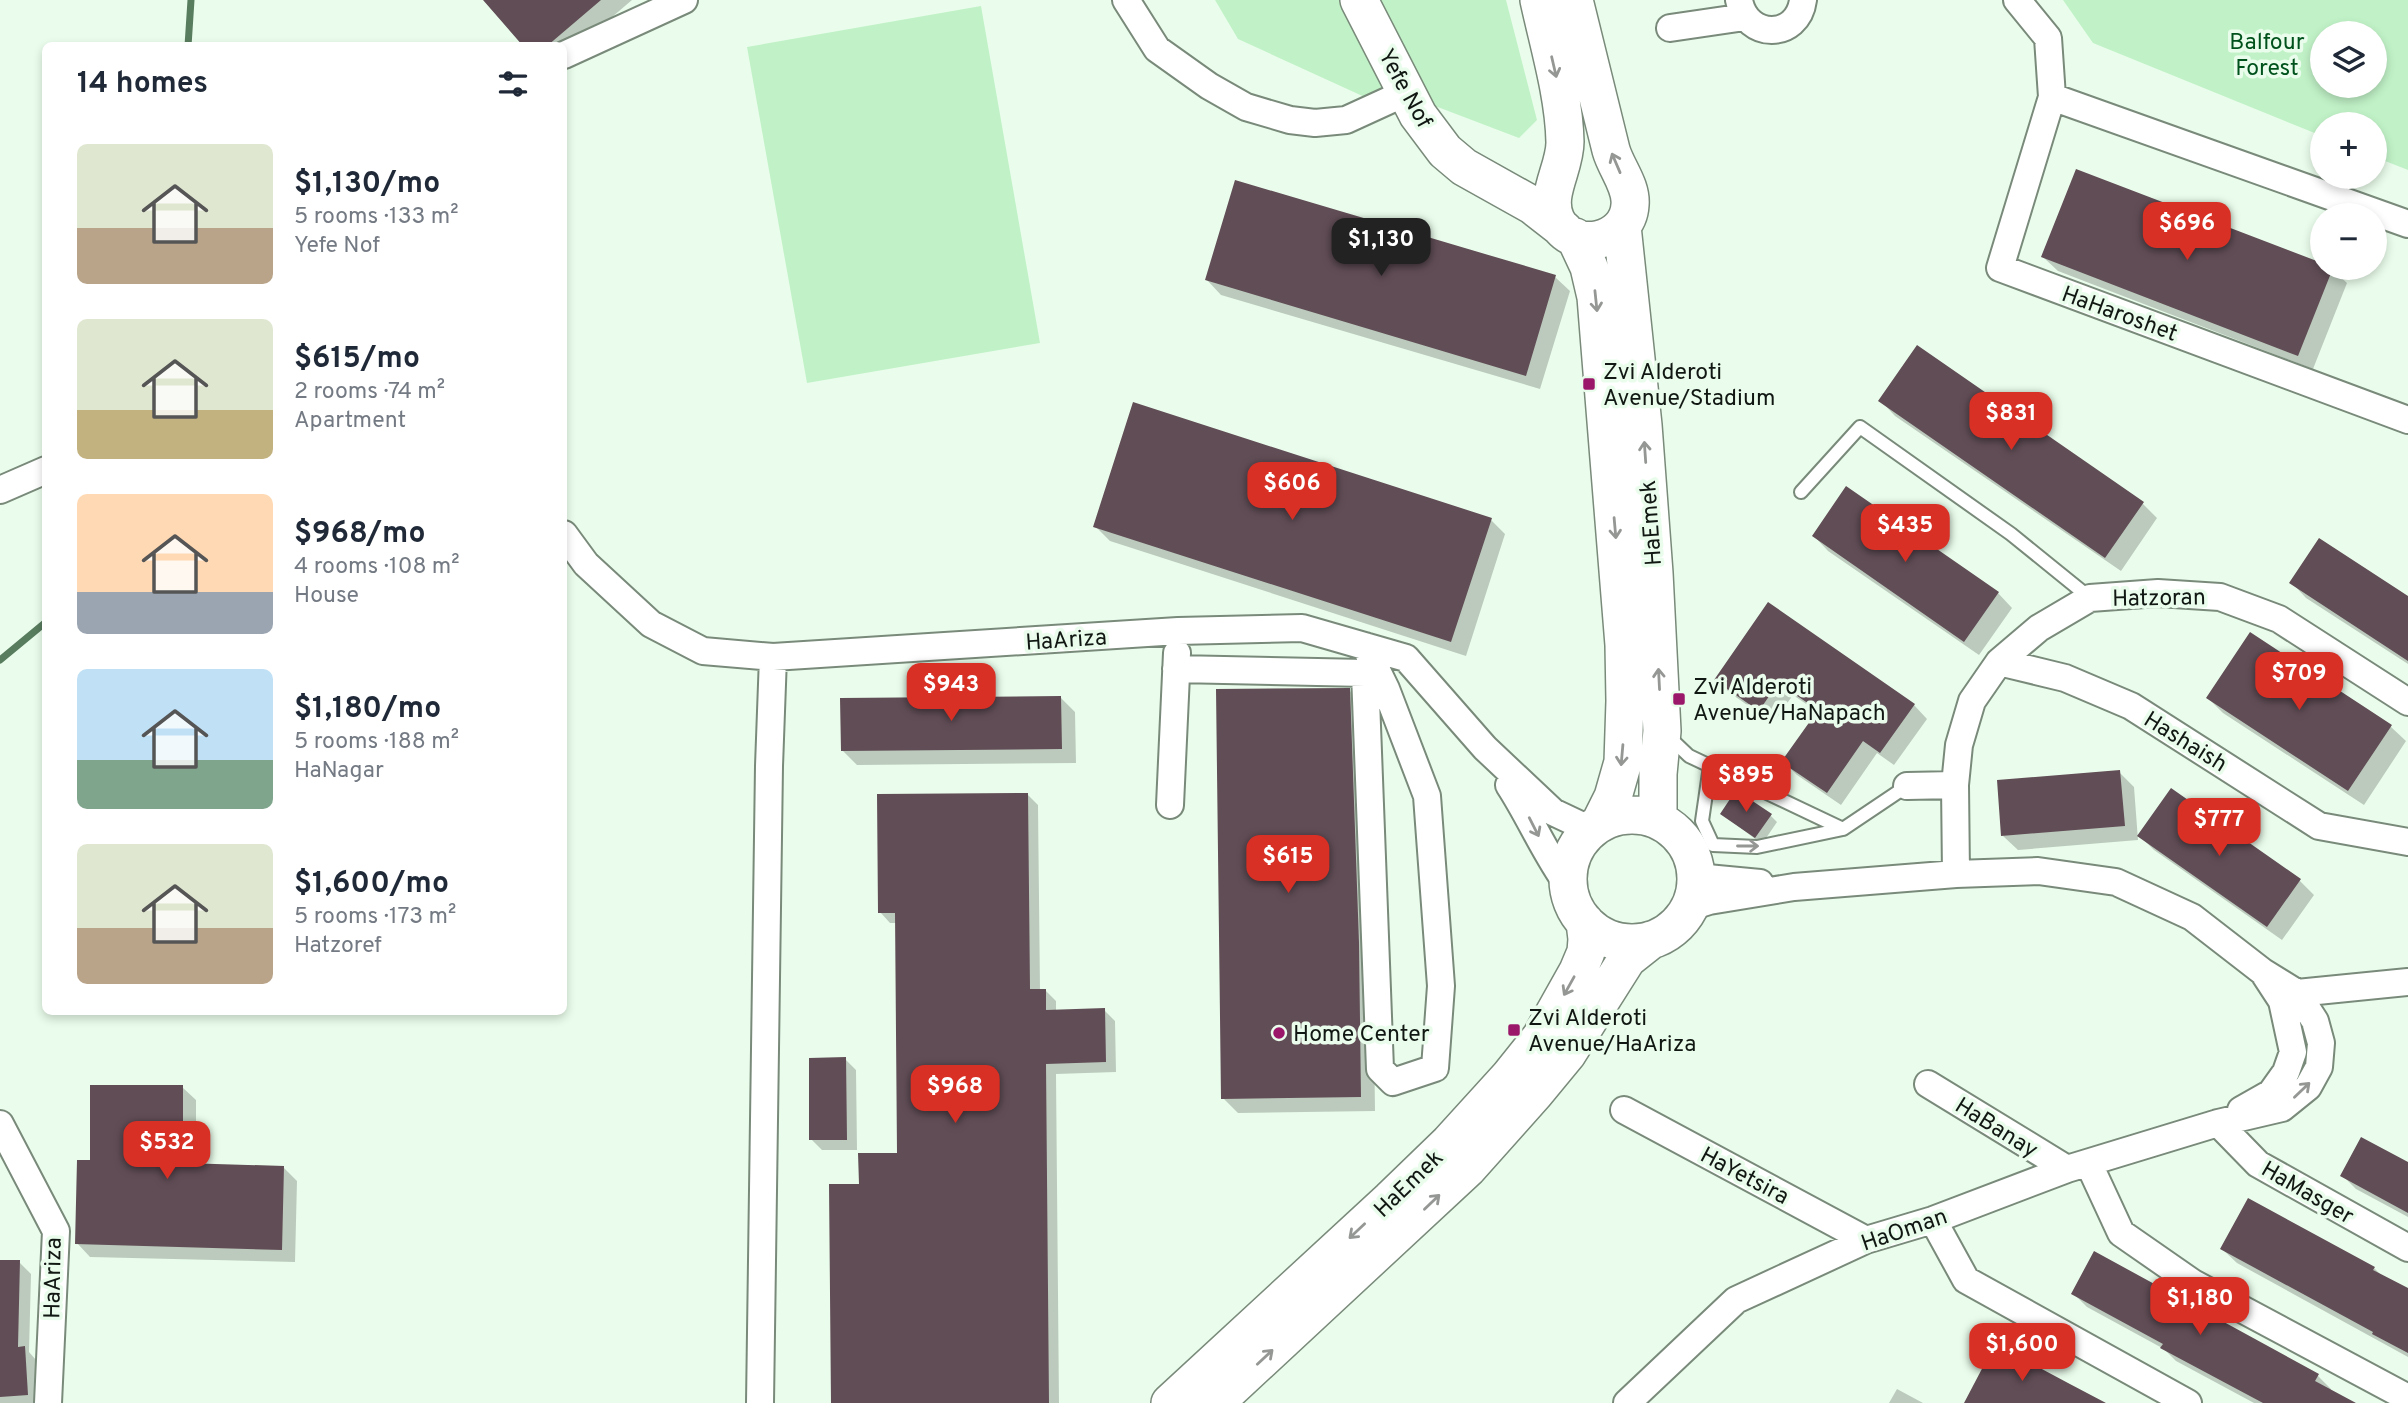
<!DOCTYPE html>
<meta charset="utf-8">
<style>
:root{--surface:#fff;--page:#f6f6f7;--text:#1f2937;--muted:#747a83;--accent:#d93025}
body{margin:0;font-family:Overpass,sans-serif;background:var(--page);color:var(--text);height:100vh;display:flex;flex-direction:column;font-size:26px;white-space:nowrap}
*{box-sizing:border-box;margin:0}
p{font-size:23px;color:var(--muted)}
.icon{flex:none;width:38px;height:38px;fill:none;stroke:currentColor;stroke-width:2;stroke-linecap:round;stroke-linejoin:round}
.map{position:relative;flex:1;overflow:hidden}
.side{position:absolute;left:42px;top:42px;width:525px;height:973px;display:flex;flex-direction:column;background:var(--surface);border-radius:10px;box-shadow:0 4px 10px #0003}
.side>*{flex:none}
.controls{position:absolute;left:2310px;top:21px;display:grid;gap:14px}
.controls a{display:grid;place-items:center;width:77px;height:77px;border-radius:50%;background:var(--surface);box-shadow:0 4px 10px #0003;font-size:35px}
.price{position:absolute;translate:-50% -60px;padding:0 16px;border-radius:14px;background:var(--accent);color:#fff;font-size:23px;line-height:46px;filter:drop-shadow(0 2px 4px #0008)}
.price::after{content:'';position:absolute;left:50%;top:42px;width:21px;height:16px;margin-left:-10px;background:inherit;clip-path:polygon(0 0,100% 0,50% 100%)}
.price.on{background:#222;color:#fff}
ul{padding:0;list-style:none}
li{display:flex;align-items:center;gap:21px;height:175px;padding:0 35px}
li span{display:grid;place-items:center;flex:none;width:196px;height:140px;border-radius:10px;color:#555}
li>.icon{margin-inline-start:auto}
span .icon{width:84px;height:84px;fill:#fffc;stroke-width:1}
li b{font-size:30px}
h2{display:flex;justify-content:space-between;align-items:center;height:84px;padding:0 35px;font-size:30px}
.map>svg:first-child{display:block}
.green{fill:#c1f2c7;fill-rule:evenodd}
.shadow{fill:#0003}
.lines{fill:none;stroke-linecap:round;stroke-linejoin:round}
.stream{stroke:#587c5e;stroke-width:7}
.building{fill:#614d56}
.lane-casing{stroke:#798a7a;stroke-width:16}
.street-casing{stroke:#798a7a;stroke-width:30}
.secondary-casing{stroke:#798a7a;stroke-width:40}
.lane{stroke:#fff;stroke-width:12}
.street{stroke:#fff;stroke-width:26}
.secondary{stroke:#fff;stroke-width:37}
.oneway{stroke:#949794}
.poi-dot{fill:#9b176a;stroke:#eafdec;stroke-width:2.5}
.labels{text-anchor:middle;stroke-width:7;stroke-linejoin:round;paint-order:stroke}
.park-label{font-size:23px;fill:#00521c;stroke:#eafdec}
.street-label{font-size:23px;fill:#111712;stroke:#eafdec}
.poi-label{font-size:23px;fill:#111712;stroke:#eafdec;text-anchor:start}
</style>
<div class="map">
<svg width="2408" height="1403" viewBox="0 0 2408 1403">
<rect width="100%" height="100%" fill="#eafdec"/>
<path class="green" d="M1215,0H1506L1537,120L1519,138L1435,106L1380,104L1238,39Z
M2063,0H2408V170L2375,157V124H2322V136L2093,43ZM2375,33V86H2322V33Z
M981,6L1040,343L807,383L747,47Z"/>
<path class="shadow" d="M486,0H632L564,58V46H525Z
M2077,171L2322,265V268L2332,269L2347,283L2313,369L2058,271L2043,257Z
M1555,277L1570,291L1540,389L1221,295L1207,280Z
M1918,348L2143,504L2157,518L2121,571L1895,416L1881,401Z
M1491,520L1505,534L1466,656L1110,541L1095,526Z
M1814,536L1998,593L2012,608L1979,655L1828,551Z
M2292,583L2408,598V664L2306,598Z
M1768,605L1914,705L1927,719L1894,765L1877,753L1841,805L1797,775L1784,762L1818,712L1793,695L1773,723L1730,693L1716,679Z
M2250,635L2391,727L2406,741L2364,805L2223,713L2208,698Z
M1349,690L1364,705L1373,959L1375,1111L1238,1113L1223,1098Z
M1061,698L1075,712L1076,763L857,765L842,750Z
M2119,772L2134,787L2138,840L2018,850L2003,836Z
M1027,794L1038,805L1040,990H1045L1056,1001V1011L1104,1010L1115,1021L1116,1072L1056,1074L1059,1403H832L860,1185L898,1154L896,923H890L880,912Z
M1722,814L1770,815L1777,822L1762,844Z
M2139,835L2299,880L2314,895L2282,940L2154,850Z
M845,1059L856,1070L857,1150H822L811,1139Z
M182,1087L196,1100V1165L284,1168L297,1181L295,1262L90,1257L77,1243Z
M2408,1165V1217L2356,1189L2343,1176Z
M2222,1249L2374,1268L2383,1277L2408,1291V1357L2237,1263Z
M0,1262H19L31,1274L29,1352L36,1360L39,1403H0Z
M2073,1293L2318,1376L2331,1389L2330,1391L2352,1403H2254L2176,1361L2164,1349L2087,1307Z
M1897,1389L1923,1403H1889Z"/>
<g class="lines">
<path class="stream" d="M188,46L191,0
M0,660L46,622"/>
</g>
<path class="building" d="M483,0H601L547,46H523Z
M2076,169L2322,263V268H2333L2298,356L2041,257Z
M1235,180L1556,275L1526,376L1205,280Z
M1917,345L2144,502L2105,558L1878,401Z
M1133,402L1492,518L1451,642L1093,527Z
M1846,486L1999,592L1964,642L1812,536Z
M2319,538L2408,596V661L2289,583Z
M1768,602L1915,704L1880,753L1863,741L1827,793L1781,762L1818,710L1778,683L1759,711L1714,680Z
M2250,632L2392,725L2348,791L2206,698Z
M1350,688L1359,943L1361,1097L1221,1099L1216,689Z
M1061,696L1062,749L841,751L840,698Z
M2120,770L2125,826L2001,836L1997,780Z
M2171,788L2301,879L2267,927L2137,836Z
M1736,790L1772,814L1755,838L1720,814Z
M1028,793L1030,989H1046V1010L1105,1008L1106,1062L1046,1064L1049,1403H831L829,1184H859L858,1153H897L895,913H878L877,794Z
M846,1057L847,1140H809V1058Z
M90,1085H183V1163L284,1166L282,1250L75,1244L77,1160H90Z
M2361,1137L2408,1162V1213L2340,1176Z
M2248,1198L2375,1267L2373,1270L2408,1288V1353L2372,1334L2373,1332L2220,1249Z
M2094,1251L2319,1374L2315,1381L2356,1403H2263L2160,1348L2163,1344L2071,1294Z
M0,1260H20L18,1347L25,1346L28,1395L0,1397Z
M1995,1344L2068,1383L2106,1403H1964Z"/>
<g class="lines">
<g class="lane-casing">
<path id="lane" d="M1801,492L1860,427L2011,534L2090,598
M1669,737L1689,756L1843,829L1907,786
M1710,766L1702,821L1713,845L1757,847L1843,829"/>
</g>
<g class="street-casing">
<path id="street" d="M1126,0L1157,49L1209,86L1246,107L1290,120L1315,123L1346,120L1405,93
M1739,0C1746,40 1798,40 1803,0
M2017,0L2048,38L2052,97L2000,268L2408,420
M1670,28L1745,17
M564,55L684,0
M2052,97L2408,224
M0,490L46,470
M564,534L586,564L651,624L703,651L773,657L1178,631L1302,628L1406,658L1485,748L1553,812L1591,830
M1999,662L2065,678L2131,706L2319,826L2408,842
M1176,669L1365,673L1380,1069L1393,1082L1435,1068L1441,986L1427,796L1386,689L1365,646
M1509,785C1530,817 1545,854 1568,885
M1907,786L1955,785
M1170,805L1177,653
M1696,874L1707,878L1760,883
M1956,874L1955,785L1959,745L1972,701L1999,662L2039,628L2090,598L2158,593L2220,597L2279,619L2408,702
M2297,993L2408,982
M1928,1084L2067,1169
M1624,1110L1866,1240
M2241,1110L2271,1093L2286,1072L2293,1052L2282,1001L2265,975
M2218,1123L2258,1164L2408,1248
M0,1124L56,1231L48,1403
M2089,1164L2121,1233L2193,1283L2408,1398
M1933,1220L1966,1280L2188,1403
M760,1403L769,766L773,657
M1627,1403L1736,1300L1866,1240L1933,1220L2067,1169L2218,1123L2282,1108L2308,1087L2319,1067L2321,1043L2315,1021L2297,993L2263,972L2192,917L2116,882L2038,871L1956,874L1794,887L1709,901L1690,907"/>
</g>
<g class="secondary-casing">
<path id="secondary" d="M1359,0L1418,115L1445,151L1464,167L1532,205L1564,230
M1539,0C1549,46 1564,95 1565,142C1565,169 1544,195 1556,220C1573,255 1628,242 1630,205C1632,186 1616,168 1611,150L1574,0
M1622,226L1643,425L1654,573L1662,731L1658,774V820
M1575,237L1589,267L1596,297L1624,645L1625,701L1623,762L1613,797L1600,823
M1568 879a64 64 0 1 1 128 0a64 64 0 1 1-128 0Z
M1170,1403L1390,1200L1449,1143L1509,1077L1541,1037L1578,971L1586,952L1587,939L1585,922
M1215,1403L1468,1168L1534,1094L1567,1054L1627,959L1651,940"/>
</g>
<use href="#lane" class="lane"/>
<use href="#street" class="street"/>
<use href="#secondary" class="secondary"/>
</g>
<defs><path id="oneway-shaft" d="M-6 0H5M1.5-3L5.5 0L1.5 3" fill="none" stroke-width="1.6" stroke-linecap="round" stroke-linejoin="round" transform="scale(1.75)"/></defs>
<g class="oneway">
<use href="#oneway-shaft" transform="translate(1554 67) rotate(77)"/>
<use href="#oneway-shaft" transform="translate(1616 163) rotate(-113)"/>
<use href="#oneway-shaft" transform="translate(1596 301) rotate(84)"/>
<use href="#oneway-shaft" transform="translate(1645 452) rotate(-94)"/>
<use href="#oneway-shaft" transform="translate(1615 528) rotate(85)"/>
<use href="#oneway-shaft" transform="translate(1659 679) rotate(-93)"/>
<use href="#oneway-shaft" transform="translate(1622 755) rotate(95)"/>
<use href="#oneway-shaft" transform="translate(1534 827) rotate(63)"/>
<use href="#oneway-shaft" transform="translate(1748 846)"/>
<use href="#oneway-shaft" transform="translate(1569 986) rotate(119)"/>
<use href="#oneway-shaft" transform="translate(2302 1090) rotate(-44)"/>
<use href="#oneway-shaft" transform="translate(1432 1202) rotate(-44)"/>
<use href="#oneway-shaft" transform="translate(1357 1231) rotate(137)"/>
<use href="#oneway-shaft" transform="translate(1265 1357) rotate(-43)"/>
</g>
<g class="poi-dot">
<rect x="1582" y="377" width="14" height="14" rx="3.5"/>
<rect x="1672" y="692" width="14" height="14" rx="3.5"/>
<rect x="1507" y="1023" width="14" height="14" rx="3.5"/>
<circle cx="1279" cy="1033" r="7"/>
</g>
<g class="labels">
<g class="park-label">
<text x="2267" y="49">Balfour<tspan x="2267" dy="26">Forest</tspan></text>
</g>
<g class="street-label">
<text transform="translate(1406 88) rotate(61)" y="8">Yefe Nof</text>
<text transform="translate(2120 313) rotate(20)" y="8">HaHaroshet</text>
<text transform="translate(1650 523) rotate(-94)" y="8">HaEmek</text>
<text transform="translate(2159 597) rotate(-1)" y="8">Hatzoran</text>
<text transform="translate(1066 639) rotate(-4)" y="8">HaAriza</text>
<text transform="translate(2186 741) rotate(32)" y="8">Hashaish</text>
<text transform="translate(1997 1127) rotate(32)" y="8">HaBanay</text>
<text transform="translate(1745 1175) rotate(28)" y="8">HaYetsira</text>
<text transform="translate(1408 1183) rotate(-44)" y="8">HaEmek</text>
<text transform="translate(2308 1192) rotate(30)" y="8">HaMasger</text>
<text transform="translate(1904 1229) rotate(-19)" y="8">HaOman</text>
<text transform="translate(52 1278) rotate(-89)" y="8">HaAriza</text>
</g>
<g class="poi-label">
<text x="1603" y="379">Zvi Alderoti<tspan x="1603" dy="26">Avenue/Stadium</tspan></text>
<text x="1693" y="694">Zvi Alderoti<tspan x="1693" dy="26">Avenue/HaNapach</tspan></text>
<text x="1528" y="1025">Zvi Alderoti<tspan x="1528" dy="26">Avenue/HaAriza</tspan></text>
<text x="1293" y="1041">Home Center</text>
</g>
</g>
</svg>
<div class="controls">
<a><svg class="icon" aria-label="layers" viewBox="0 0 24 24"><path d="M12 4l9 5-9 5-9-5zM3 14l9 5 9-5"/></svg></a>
<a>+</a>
<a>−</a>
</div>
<b class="price" style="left:2187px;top:262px">$696</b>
<b class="price on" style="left:1381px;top:278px">$1,130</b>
<b class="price" style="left:2011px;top:452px">$831</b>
<b class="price" style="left:1292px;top:522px">$606</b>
<b class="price" style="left:1905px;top:564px">$435</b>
<b class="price" style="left:2299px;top:712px">$709</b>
<b class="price" style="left:951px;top:723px">$943</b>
<b class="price" style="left:1746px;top:814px">$895</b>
<b class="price" style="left:2219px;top:858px">$777</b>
<b class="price" style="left:1288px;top:895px">$615</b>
<b class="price" style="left:955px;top:1125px">$968</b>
<b class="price" style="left:167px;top:1181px">$532</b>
<b class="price" style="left:2200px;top:1337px">$1,180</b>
<b class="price" style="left:2022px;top:1383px">$1,600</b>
<section class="side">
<h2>14 homes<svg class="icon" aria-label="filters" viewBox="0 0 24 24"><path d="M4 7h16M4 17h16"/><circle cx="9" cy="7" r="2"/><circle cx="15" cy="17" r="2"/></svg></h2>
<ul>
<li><span style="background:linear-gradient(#dfe7d0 60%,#b9a48a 0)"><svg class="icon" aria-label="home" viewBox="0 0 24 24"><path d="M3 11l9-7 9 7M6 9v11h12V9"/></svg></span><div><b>$1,130/mo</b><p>5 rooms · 133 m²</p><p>Yefe Nof</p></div></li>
<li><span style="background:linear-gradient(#dfe7d0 65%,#c2b280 0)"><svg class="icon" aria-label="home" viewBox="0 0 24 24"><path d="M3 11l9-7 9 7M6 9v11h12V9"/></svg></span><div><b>$615/mo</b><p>2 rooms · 74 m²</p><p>Apartment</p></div></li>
<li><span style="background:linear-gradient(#ffd9b3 70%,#9aa5b1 0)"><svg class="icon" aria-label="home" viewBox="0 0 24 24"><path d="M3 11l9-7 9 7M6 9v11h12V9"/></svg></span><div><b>$968/mo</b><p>4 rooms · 108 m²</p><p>House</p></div></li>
<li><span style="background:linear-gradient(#bfe0f5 65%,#7fa58c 0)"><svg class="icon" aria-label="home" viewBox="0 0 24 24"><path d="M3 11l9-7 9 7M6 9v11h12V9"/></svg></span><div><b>$1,180/mo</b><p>5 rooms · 188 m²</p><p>HaNagar</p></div></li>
<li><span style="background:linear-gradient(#dfe7d0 60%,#b9a48a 0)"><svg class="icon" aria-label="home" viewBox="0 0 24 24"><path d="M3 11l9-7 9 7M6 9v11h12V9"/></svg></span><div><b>$1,600/mo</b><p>5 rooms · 173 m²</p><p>Hatzoref</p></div></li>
</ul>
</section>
</div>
